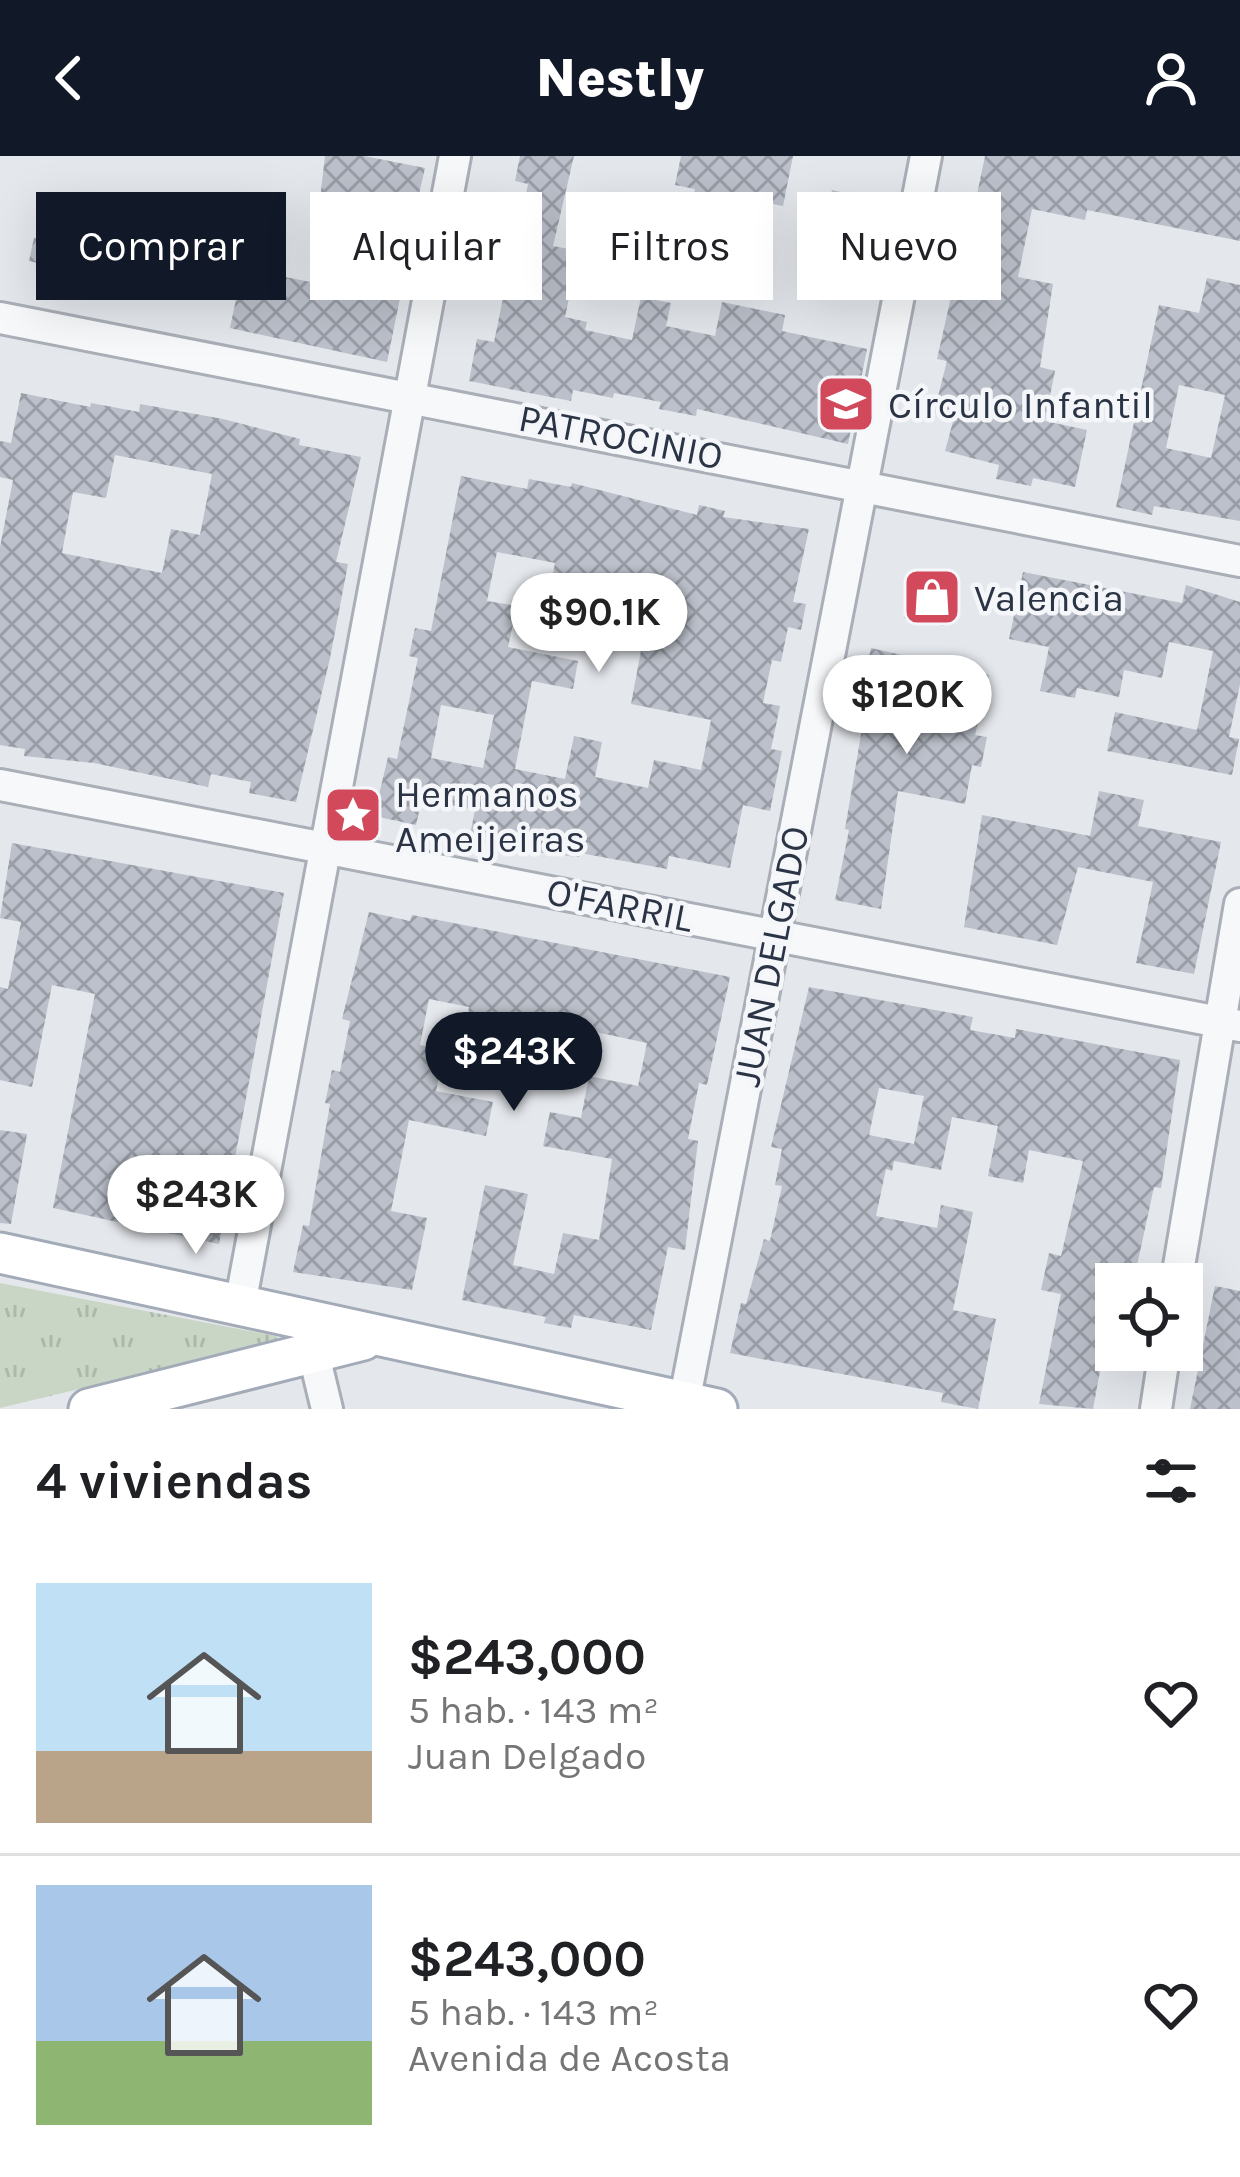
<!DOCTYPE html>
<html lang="es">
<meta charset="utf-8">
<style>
:root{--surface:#fff;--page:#f6f6f6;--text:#202124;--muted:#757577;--line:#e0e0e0;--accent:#111827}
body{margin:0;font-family:Karla,sans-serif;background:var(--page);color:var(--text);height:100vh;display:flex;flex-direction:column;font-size:45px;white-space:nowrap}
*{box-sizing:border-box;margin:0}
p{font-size:39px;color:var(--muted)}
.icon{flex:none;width:66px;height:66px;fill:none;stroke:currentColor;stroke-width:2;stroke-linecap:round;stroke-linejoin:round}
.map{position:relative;height:1253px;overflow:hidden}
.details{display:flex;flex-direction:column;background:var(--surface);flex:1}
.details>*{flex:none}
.banner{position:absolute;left:36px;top:36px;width:1170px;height:108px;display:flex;gap:24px}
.controls{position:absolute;left:1095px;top:1107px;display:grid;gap:24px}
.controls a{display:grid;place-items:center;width:108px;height:108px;border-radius:0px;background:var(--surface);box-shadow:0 12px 48px #0002;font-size:60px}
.price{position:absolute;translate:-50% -102px;padding:0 27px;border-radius:42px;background:#fff;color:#222;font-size:39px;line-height:78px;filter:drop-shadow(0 3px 6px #0008)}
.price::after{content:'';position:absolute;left:50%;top:72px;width:36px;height:27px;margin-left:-18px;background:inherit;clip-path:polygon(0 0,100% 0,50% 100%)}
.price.selected{background:var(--accent);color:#fff}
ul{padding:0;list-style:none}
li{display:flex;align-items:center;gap:36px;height:300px;padding:0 36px}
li+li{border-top:3px solid var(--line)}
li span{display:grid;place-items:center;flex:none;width:336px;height:240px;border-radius:0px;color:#555}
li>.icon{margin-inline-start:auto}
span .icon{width:144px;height:144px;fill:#fffc;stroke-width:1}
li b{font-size:51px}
h2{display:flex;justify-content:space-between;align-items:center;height:144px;padding:0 36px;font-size:51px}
.tag{padding:0 42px;border-radius:0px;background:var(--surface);box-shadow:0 12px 48px #0002;font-size:42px;line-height:108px}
.tag.selected{background:var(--accent);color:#fff}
header{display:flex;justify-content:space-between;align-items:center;height:156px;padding:0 36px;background:var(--accent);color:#fff;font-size:54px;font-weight:800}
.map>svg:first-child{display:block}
.park{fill:url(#park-tufts)}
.building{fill:url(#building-cross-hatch);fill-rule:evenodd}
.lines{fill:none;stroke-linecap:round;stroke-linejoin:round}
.minor-casing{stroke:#a9aeb7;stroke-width:36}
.major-casing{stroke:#a3abb8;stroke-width:45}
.minor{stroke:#f7f8fa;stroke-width:30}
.major{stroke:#fff;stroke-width:39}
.labels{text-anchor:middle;stroke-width:9;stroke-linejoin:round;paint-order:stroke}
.poi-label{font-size:39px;fill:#2b3445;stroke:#f4f6f9;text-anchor:start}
.street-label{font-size:39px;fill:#2b3445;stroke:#f4f6f9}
</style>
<header><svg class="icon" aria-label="back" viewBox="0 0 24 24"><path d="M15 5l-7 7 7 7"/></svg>Nestly<svg class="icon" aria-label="person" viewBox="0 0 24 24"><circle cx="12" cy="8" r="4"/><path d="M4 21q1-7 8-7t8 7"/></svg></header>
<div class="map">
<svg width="1240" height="1253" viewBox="0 0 1240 1253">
<defs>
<pattern id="park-tufts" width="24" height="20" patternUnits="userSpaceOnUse" patternTransform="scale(3)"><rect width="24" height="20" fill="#c9d6c5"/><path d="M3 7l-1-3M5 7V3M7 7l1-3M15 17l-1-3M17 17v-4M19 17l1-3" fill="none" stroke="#adb8ab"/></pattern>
<pattern id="building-cross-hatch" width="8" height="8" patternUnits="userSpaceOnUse" patternTransform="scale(3)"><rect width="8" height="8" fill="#bbc0ca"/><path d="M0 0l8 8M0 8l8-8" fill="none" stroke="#989da6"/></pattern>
</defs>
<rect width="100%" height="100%" fill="#e4e7ec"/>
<path class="park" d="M0,1127L276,1180L279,1185L0,1252Z"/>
<path class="building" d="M325,0H364L425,12L408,86L396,83L385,139L400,142L387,206L230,172L250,76L282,82L275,119L321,128L333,71L317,68Z
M520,0H574L553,90L579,95L565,161L587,166L585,174L632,184L641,141L671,147L666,170L715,180L722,146L785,159L782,175L867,193L848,288L697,253L696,260L659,253L661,246L614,237L613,242L573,234L571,245L469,225L477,183L494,186L506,128L497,126L507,81L517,83L528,28L515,25Z
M681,0H793L783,50L716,37L709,74L687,70L695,33L675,29Z
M985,0H1240V85L1087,54L1085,64L1032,53L1018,121L1053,128L1040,211L1055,215L1045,265L1087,274L1075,331L1033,322L1031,330L996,323L999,309L945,295L954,262L934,256L947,205L937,203L962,92L958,91L963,66L971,67Z
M832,34L859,40L850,87L822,81Z
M52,70L147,90L136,143L42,123L45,109L29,105L34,82L49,85Z
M1207,122L1240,129V365L1154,350L1152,359L1116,351L1159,149L1199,157ZM1179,229L1225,239L1211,302L1166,292Z
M21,237L90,251L91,247L139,256L140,248L223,263L300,283L299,289L361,301L336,406L348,408L330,502L296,646L249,637L251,626L211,618L208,631L94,607L24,600L25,593L0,589V391L13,324L0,321V285L11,287ZM115,299L212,318L200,379L171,373L162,417L62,397L73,336L106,342Z
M461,320L527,333L529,323L571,331L572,327L697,359L699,349L725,355L723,361L809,373L793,446L806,448L801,474L788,471L781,506L772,504L763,547L780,550L771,593L782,595L770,655L743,649L730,712L669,700L667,713L580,697L579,701L506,693L469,684L475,654L422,643L416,669L374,660L388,601L397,603L418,502L409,500L415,472L431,475ZM497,396L555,407L551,428L649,452L631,548L711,564L701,614L654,604L648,632L595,621L602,586L574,580L565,623L515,613L532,525L573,533L578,505L508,491L517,450L487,445ZM441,549L494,559L483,612L431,602Z
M1023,416L1182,447L1186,429L1240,446V528L1229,581L1239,583L1232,619L1107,595L1115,556L1197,574L1213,495L1169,486L1162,522L1124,514L1119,541L1077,532L1075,542L1040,535L1049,491L1009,483Z
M914,420L953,429L944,470L904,462Z
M871,492L989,519L975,579L987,581L981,611L972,609L965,648L898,635L881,753L835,744L849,674L845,673L867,543L860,541Z
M1099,635L1144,644L1138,670L1221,686L1194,818L1136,807L1153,726L1078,711L1057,789L964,771L982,659L1090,680Z
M12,687L284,737L219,1088L53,1052L95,838L52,829L32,931L0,924V831L8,833L21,766L0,762Z
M369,756L410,765L412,759L730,821L707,929L699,927L688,983L698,985L685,1094L668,1091L651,1174L574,1159L571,1172L544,1167L546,1161L462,1144L485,1029L528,1038L513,1109L554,1118L563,1077L599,1084L612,1003L543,990L550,956L581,962L589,920L638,930L647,887L591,875L589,884L468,858L469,851L429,843L420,889L445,894L436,935L493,946L486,980L409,964L391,1055L427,1062L412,1134L293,1116L303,1069L309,1070L330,948L325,947L332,914L340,916L350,865L342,863Z
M809,831L973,861L970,874L1015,882L1016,873L1180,904L1161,1032L1154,1031L1133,1128H1116L1093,1253L1039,1248L1061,1138L1041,1134L1049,1097L1061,1100L1083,1005L1029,994L1023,1027L988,1020L998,970L952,961L941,1014L894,1005L892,1015L886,1013L876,1060L937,1072L941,1049L973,1056L953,1154L996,1163L978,1253L941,1246L943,1237L730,1197L741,1147L746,1148L764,1083L770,1085L782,1030L775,1029L782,993L771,991ZM879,932L924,940L914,988L869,979Z
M0,974L27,978L11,1068L0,1067Z
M1215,1130L1240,1135V1253H1190Z"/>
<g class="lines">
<g class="minor-casing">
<path id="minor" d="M0,162L1240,405
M0,629L1240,870
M1176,1128L1240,748
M240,1149L455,0
M313,1195L327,1253
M684,1247L926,0
M1156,1253L1165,1194"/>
</g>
<g class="major-casing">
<path id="major" d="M0,1097L717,1253
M89,1253L363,1184"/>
</g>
<use href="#minor" class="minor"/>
<use href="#major" class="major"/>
</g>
<defs>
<g id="school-square" transform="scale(3)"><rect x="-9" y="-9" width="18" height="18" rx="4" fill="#d1495b" stroke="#f4f6f9"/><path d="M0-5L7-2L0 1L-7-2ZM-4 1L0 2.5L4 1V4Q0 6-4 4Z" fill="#fff"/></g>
<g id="shop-square" transform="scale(3)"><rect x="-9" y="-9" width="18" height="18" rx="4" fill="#d1495b" stroke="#f4f6f9"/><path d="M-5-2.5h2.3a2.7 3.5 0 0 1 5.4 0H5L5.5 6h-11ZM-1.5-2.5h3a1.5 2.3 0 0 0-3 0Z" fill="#fff"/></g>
<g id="sight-square" transform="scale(3)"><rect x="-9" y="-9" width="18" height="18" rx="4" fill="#d1495b" stroke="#f4f6f9"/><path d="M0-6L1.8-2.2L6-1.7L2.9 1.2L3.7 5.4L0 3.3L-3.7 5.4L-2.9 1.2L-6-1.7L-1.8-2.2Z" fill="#fff"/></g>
</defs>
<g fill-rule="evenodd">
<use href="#school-square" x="846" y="248"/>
<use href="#shop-square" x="932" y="441"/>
<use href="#sight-square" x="353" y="659"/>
</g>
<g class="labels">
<g class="poi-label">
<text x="888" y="262">Círculo Infantil</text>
<text x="974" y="455">Valencia</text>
<text x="395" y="651">Hermanos<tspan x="395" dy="45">Ameijeiras</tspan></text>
</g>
<g class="street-label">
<text transform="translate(621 280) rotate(11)" y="14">PATROCINIO</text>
<text transform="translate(620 748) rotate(11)" y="14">O'FARRIL</text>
<text transform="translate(770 800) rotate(-79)" y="14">JUAN DELGADO</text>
</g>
</g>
</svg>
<div class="controls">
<a><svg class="icon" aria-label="locate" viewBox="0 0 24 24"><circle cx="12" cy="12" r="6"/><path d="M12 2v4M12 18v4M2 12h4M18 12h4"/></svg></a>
</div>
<b class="price" style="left:599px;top:519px">$90.1K</b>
<b class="price" style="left:907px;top:601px">$120K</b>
<b class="price selected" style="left:514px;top:958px">$243K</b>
<b class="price" style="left:196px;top:1101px">$243K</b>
<div class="banner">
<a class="tag selected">Comprar</a>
<a class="tag">Alquilar</a>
<a class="tag">Filtros</a>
<a class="tag">Nuevo</a>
</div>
</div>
<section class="details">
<h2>4 viviendas<svg class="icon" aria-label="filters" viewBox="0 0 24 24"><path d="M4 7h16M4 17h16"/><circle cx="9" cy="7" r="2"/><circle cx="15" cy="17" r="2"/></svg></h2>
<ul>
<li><span style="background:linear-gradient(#bfe0f5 70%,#b9a48a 0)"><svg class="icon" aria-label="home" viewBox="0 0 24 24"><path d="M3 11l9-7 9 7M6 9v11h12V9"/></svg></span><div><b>$243,000</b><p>5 hab. · 143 m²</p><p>Juan Delgado</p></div><svg class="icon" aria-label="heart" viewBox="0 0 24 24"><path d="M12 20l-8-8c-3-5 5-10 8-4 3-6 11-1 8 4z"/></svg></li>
<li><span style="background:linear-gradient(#a9c7e8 65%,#8fb573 0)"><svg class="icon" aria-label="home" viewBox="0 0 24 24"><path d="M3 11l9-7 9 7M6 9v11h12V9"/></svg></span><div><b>$243,000</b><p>5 hab. · 143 m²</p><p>Avenida de Acosta</p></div><svg class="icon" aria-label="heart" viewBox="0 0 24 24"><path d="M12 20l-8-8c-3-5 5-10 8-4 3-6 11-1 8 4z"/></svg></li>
</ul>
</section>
